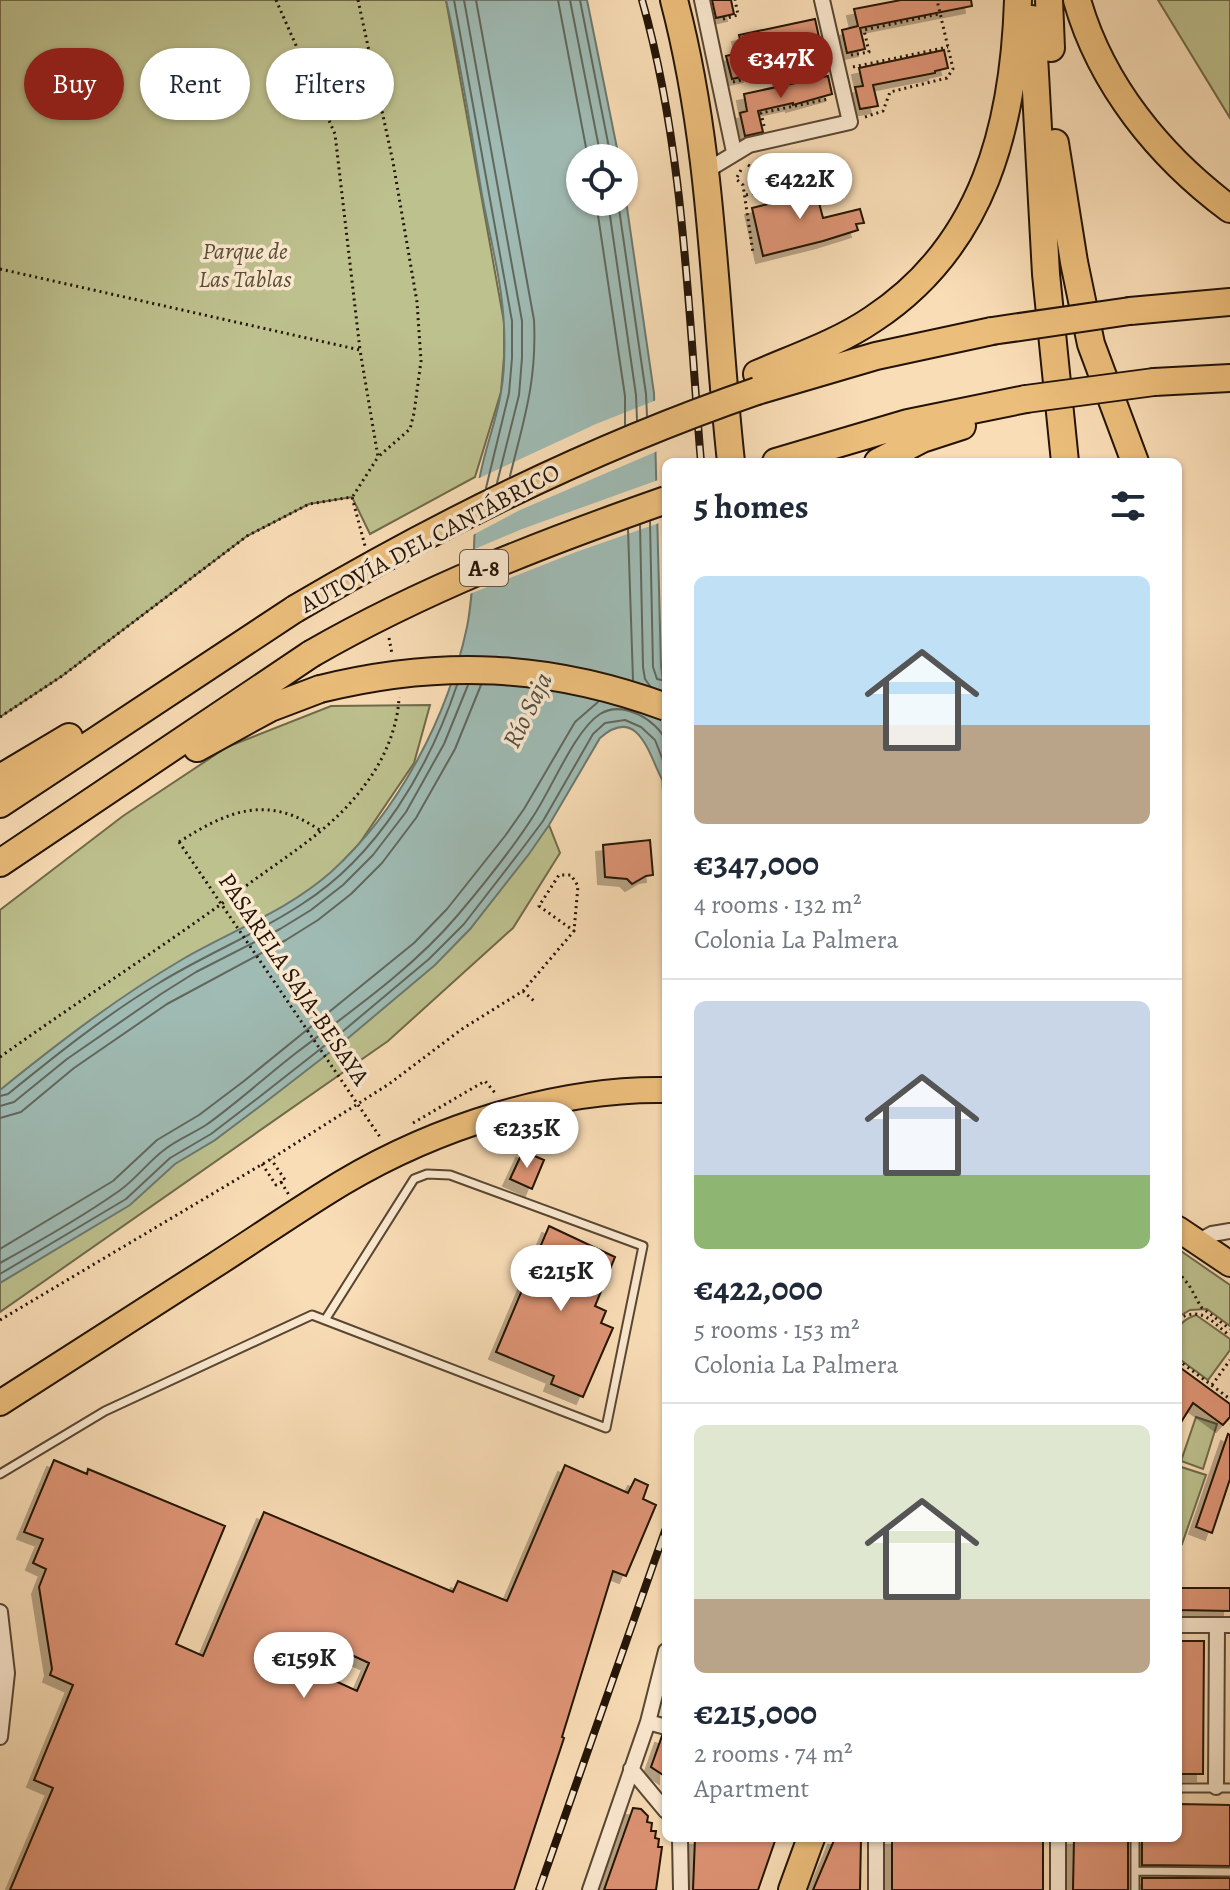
<!DOCTYPE html>
<meta charset="utf-8">
<style>
:root{--surface:#fff;--page:#f2f2f3;--text:#1f2937;--muted:#747a83;--line:#e0e1e3;--accent:#8f2418}
body{margin:0;font-family:Alegreya,serif;background:var(--page);color:var(--text);height:100vh;display:flex;flex-direction:column;font-size:30px;white-space:nowrap}
*{box-sizing:border-box;margin:0}
p{font-size:26px;color:var(--muted)}
.icon{flex:none;width:44px;height:44px;fill:none;stroke:currentColor;stroke-width:2;stroke-linecap:round;stroke-linejoin:round}
.map{position:relative;flex:1;overflow:hidden}
.panel{position:absolute;left:662px;top:458px;width:520px;height:1384px;display:flex;flex-direction:column;background:var(--surface);border-radius:12px;box-shadow:0 2px 6px #0004}
.panel>*{flex:none}
.hud{position:absolute;left:24px;top:48px;width:518px;height:72px;display:flex;gap:16px}
.controls{position:absolute;left:566px;top:144px;display:grid;gap:16px}
.controls a{display:grid;place-items:center;width:72px;height:72px;border-radius:50%;background:var(--surface);box-shadow:0 2px 6px #0004;font-size:40px}
.price{position:absolute;translate:-50% -68px;padding:0 18px;border-radius:28px;background:#fff;color:#222;font-size:26px;line-height:52px;filter:drop-shadow(0 2px 4px #0008)}
.price::after{content:'';position:absolute;left:50%;top:48px;width:24px;height:18px;margin-left:-12px;background:inherit;clip-path:polygon(0 0,100% 0,50% 100%)}
.price.current{background:var(--accent);color:#fff}
ul{padding:0;list-style:none}
li{display:grid;align-content:center;gap:16px;height:424px;padding:0 32px}
li+li{border-top:2px solid var(--line)}
li span{display:grid;place-items:center;height:248px;border-radius:12px;color:#555}
li>.icon{margin-inline-start:auto}
span .icon{width:144px;height:144px;fill:#fffc;stroke-width:1}
li b{font-size:34px}
h2{display:flex;justify-content:space-between;align-items:center;height:96px;padding:0 32px;font-size:34px}
.pill{padding:0 28px;border-radius:36px;background:var(--surface);box-shadow:0 2px 6px #0004;font-size:28px;line-height:72px}
.pill.current{background:var(--accent);color:#fff}
.map>svg:first-child{display:block}
.green{fill:#bdc18e;stroke:#706a4a;stroke-width:2}
.water{fill:#9fbbb4;stroke:#6d786e;stroke-width:2}
.pier{fill:#f9ddb6}
.lines{fill:none;stroke-linecap:round;stroke-linejoin:round}
.shore{stroke:#61675d;stroke-width:2}
.stream{stroke:#6d786e;stroke-width:5}
.building{fill:#de9474;stroke:#231306;stroke-width:2;fill-rule:evenodd;filter:url(#shadow)}
.lane-casing{stroke:#584632;stroke-width:11}
.street-casing{stroke:#584632;stroke-width:18}
.primary-casing{stroke:#231306;stroke-width:28}
.highway-casing{stroke:#231306;stroke-width:30}
.path{stroke:#231306;stroke-width:3;stroke-dasharray:2 4;stroke-linecap:butt}
.lane{stroke:#fbe9d0;stroke-width:7}
.street{stroke:#fbe9d0;stroke-width:14}
.primary{stroke:#ecbe7b;stroke-width:24}
.highway{stroke:#ecbe7b;stroke-width:26}
.rail-casing{stroke:#231306;stroke-width:8}
.rail{stroke:#fbe9d0;stroke-width:5;stroke-dasharray:15;stroke-linecap:butt}
.highway-bridge-casing{stroke:#231306;stroke-width:30;stroke-linecap:butt}
.path-bridge{stroke:#231306;stroke-width:3;stroke-dasharray:2 4;stroke-linecap:butt}
.highway-bridge{stroke:#ecbe7b;stroke-width:26}
.labels{text-anchor:middle;stroke-width:7;stroke-linejoin:round;paint-order:stroke}
.shield{fill:#fbe9d0;stroke:#645343;stroke-width:2}
.shield-label{font-size:22px;font-weight:bold;fill:#231306}
.park-label{font-size:24px;font-style:italic;fill:#595036;stroke:#fbe9d0}
.street-label{font-size:24px;fill:#231306;stroke:#fbe9d0}
.water-label{font-size:26px;font-style:italic;fill:#4e4e43;stroke:#fbe9d0}
</style>
<div class="map">
<svg width="1230" height="1890" viewBox="0 0 1230 1890">
<defs>
<filter id="shadow"><feDropShadow dx="-7" dy="7" stdDeviation="0" flood-color="#0004"/></filter>
</defs>
<rect width="100%" height="100%" fill="#f9ddb6"/>
<filter id="stains"><feTurbulence type="fractalNoise" baseFrequency=".0025" numOctaves="4"/><feColorMatrix values="0 0 0 0 .2 0 0 0 0 .09 0 0 0 0 .02 0 0 0 .5 -.17"/></filter>
<radialGradient id="worn" r=".72"><stop offset=".6" stop-color="#630" stop-opacity="0"/><stop offset="1" stop-color="#630" stop-opacity=".3"/></radialGradient>
<path class="green" d="M0,0H446L504,322V357L501,392L475,477L370,534L352,497L309,504L247,536L62,676L0,717Z
M1158,0H1230V118Z
M430,705L414,763L359,844L273,934L0,1118V910L123,816L227,747L331,706Z
M549,825L560,853L513,928L388,1041L0,1312V1266L215,1140L393,999L434,965L470,929Z
M1178,1249L1230,1285V1326L1207,1309L1190,1310L1178,1317Z
M1196,1315L1230,1339V1350L1208,1380L1178,1358C1178,1335 1171,1324 1196,1315Z
M1196,1417L1217,1424L1203,1469L1181,1461Z
M1178,1466L1206,1475L1182,1544L1178,1543Z"/>
<path class="water" d="M446,0H587L619,158H580V202H624V187L654,393L661,666L666,705V786C651,766 642,701 600,738L549,825L529,854L470,929L435,965L347,1039L263,1104L215,1140L175,1164L130,1205L0,1283V1090C58,1043 118,997 183,959C233,930 287,911 331,872C399,811 448,716 467,627C476,581 472,534 478,488C482,455 496,424 501,392C505,370 505,348 504,326C502,282 490,238 482,195C471,130 461,64 446,0Z"/>
<path class="pier" d="M659,399L660,450L520,510L471,536L475,480L596,424Z
M661,479L662,522L576,552L467,595L470,551L522,529Z"/>
<g class="lines">
<path class="shore" d="M454,0L512,321V358L509,393L486,488
M464,0L522,321V358L519,395L497,483
M476,0L534,320C537,381 524,419 510,476
M558,0L588,158
M570,0L601,158
M580,0L611,158
M596,202L625,396V425
M608,202L636,395L637,420
M618,202L646,394L647,416
M650,522L653,667L657,679L666,681
M640,525L643,667L645,679L650,686
M628,529L633,680
M0,1096L8,1094C56,1055 106,1015 159,983C206,954 257,934 302,904C378,856 429,768 457,685
M0,1106L14,1102L67,1059L161,994L196,972L280,929L311,910L343,885L373,855L406,812L444,744L468,685
M0,1118L21,1112L74,1068L167,1004L286,940L318,920L351,894L382,863L416,818L455,749L481,685
M0,1249L113,1181L157,1140L199,1115L244,1081L414,943L447,909L505,836L524,809L575,722L598,702
M0,1263C40,1241 82,1217 119,1191C136,1179 148,1162 164,1150C176,1140 192,1134 206,1125C237,1103 265,1077 296,1053C351,1011 412,969 457,916C484,884 512,850 534,815C552,788 575,730 600,714C623,700 657,720 666,741
M0,1274L126,1199L170,1158L211,1134L258,1098L342,1032L429,959L464,924L522,849L543,821L593,734L605,723L625,720L641,727L655,740L666,768"/>
<path class="stream" d="M664,782L666,825"/>
</g>
<path class="building" d="M712,0H731L734,14L716,18Z
M901,0H971L972,6L860,28L865,49L847,53L842,30L858,26L854,9Z
M815,19L819,37L793,46L780,48V46L745,54L750,75L732,79L726,56L743,52L739,35Z
M944,50L948,68L935,71V73L873,85L878,106L860,109L855,87L863,86L859,68Z
M828,76L832,94L793,105V103L758,111L763,132L745,136L740,113L747,111L744,94Z
M812,176L823,218L860,209L864,223L856,224L858,230L823,241L763,256L752,208L776,202L775,197L799,192L796,180Z
M650,840L653,875L646,876L632,884L627,879L605,877L603,845Z
M523,1151L544,1160L532,1189L510,1179Z
M549,1226L615,1257L595,1306L606,1311L601,1323L613,1328L583,1397L551,1384L554,1376L496,1352Z
M1178,1366L1230,1404V1417L1223,1425L1193,1403L1178,1427Z
M1228,1434L1230,1435V1479L1212,1533L1196,1527Z
M54,1460L87,1474L88,1469L225,1526L176,1644L203,1656L264,1512L453,1592L458,1581L507,1601L565,1465L628,1493L635,1479L648,1485L643,1499L656,1505L626,1576L613,1571L562,1737L564,1738L514,1890H10L53,1788L34,1780L73,1685L50,1675L52,1669L39,1587L46,1569L33,1563L43,1539L24,1532ZM345,1652L369,1663L357,1691L333,1680Z
M1178,1588H1230V1611L1178,1610Z
M1178,1641H1204L1203,1774H1178Z
M662,1736L666,1737V1777L651,1767Z
M1178,1804L1230,1805V1866L1142,1865V1838H1178Z
M633,1808L641,1809L648,1816L647,1822L652,1823L651,1831H656L655,1838L659,1839L658,1847H662L656,1890H604Z
M695,1838H776L758,1890H693Z
M835,1838H861L860,1890H813Z
M892,1838H1043V1890H892Z
M1074,1838H1128V1890H1073Z
M1142,1878H1230V1890H1142Z"/>
<g class="lines">
<g class="lane-casing">
<path id="lane" d="M0,1474L105,1411L312,1315L325,1320L606,1428L643,1246L450,1175L427,1174L414,1179L325,1320
M1178,1788H1230
M1135,1838V1890
M1135,1871L1230,1872"/>
</g>
<g class="street-casing">
<path id="street" d="M702,0L734,152
M706,171L749,145L850,122L822,0
M1199,1241L1212,1234L1230,1231
M0,1612L7,1673L0,1737
M1178,1625H1230
M648,1722L666,1727
M631,1769L666,1811
M1216,1787L1217,1625
M680,1838L681,1890
M1058,1838V1890
M590,1890L648,1722L666,1651
M876,1890V1838"/>
</g>
<g class="primary-casing">
<path id="primary" d="M1178,1229L1230,1264
M0,1403C72,1357 143,1311 215,1265C257,1238 299,1209 342,1183C436,1127 557,1088 666,1090"/>
</g>
<g class="highway-casing">
<path id="highway" d="M674,0C714,152 714,307 731,462
M1049,0L1051,48
M1077,0C1101,85 1160,157 1230,209
M1032,19L1046,274L1065,462
M1055,143L1074,262L1091,344L1135,462
M1130,311L1230,302
M757,374C796,357 838,343 873,319C984,246 1014,126 1018,0
M1154,382L1230,378
M757,391L876,356L992,331
M776,462L908,423L1026,399
M878,462L922,439L962,426
M197,748L270,708L320,689
M0,778L69,737
M0,804L295,609
M0,863L311,654
M792,1890L811,1838"/>
</g>
<path class="path" d="M276,0L335,134L360,350
M358,0L393,162L417,302L421,361L414,413L410,429L378,457
M723,19L738,15L735,0
M851,55L869,52L864,30L939,14
M853,67L948,47
M733,82L753,77L748,56L817,42
M865,117L883,111L890,92L947,78L953,69L937,0
M764,126L761,113L828,99
M748,165L771,180L834,166
M741,170L736,179L743,185L753,253
M746,195L772,189L771,180
M0,269L360,350L378,457L353,496
M389,638L392,654
M0,717L62,676L247,536L309,504L352,497L365,546
M179,842C229,810 268,794 321,831
M523,991L534,1001
M0,1057C84,997 171,942 254,880C293,852 336,825 364,786C383,762 398,728 399,697
M413,1123L485,1081L496,1094
M262,1164L276,1185L285,1180L271,1159
M281,1182L289,1195
M1178,1272L1189,1285L1201,1307L1230,1329
M1178,1319C1202,1306 1211,1321 1230,1336
M0,1320L271,1159L389,1084L462,1029L523,991L574,931L578,886L571,875H559L539,906L574,931
M1178,1360L1230,1399
M1212,1385L1230,1360"/>
<use href="#lane" class="lane"/>
<use href="#street" class="street"/>
<use href="#primary" class="primary"/>
<use href="#highway" class="highway"/>
<g class="rail-casing">
<path id="rail" d="M642,0C684,148 688,309 701,462
M539,1890L666,1528"/>
</g>
<use href="#rail" class="rail"/>
<g class="highway-bridge-casing">
<path id="highway-bridge" d="M992,331L1130,311
M1026,399L1154,382
M295,609C444,521 594,447 757,391
M311,654C424,589 543,543 666,500
M320,689C441,659 549,664 666,707"/>
</g>
<path class="path-bridge" d="M179,842L380,1137"/>
<use href="#highway-bridge" class="highway-bridge"/>
</g>
<g class="labels">
<rect class="shield" x="460" y="550" width="48" height="36" rx="6"/>
<g class="shield-label">
<text x="484" y="576">A-8</text>
</g>
<g class="park-label">
<text x="245" y="259">Parque de<tspan x="245" dy="28">Las Tablas</tspan></text>
</g>
<g class="street-label">
<text transform="translate(430 538) rotate(-28)" y="8">AUTOVÍA DEL CANTÁBRICO</text>
<text transform="translate(294 979) rotate(56)" y="8">PASARELA SAJA-BESAYA</text>
</g>
<g class="water-label">
<text transform="translate(527 710) rotate(-64)" y="9">Río Saja</text>
</g>
</g>
<rect width="100%" height="100%" filter="url(#stains)"/>
<rect width="100%" height="100%" fill="url(#worn)"/>
</svg>
<div class="controls">
<a><svg class="icon" aria-label="locate" viewBox="0 0 24 24"><circle cx="12" cy="12" r="6"/><path d="M12 2v4M12 18v4M2 12h4M18 12h4"/></svg></a>
</div>
<b class="price current" style="left:781px;top:100px">€347K</b>
<b class="price" style="left:800px;top:221px">€422K</b>
<b class="price" style="left:527px;top:1170px">€235K</b>
<b class="price" style="left:561px;top:1313px">€215K</b>
<b class="price" style="left:304px;top:1700px">€159K</b>
<div class="hud">
<a class="pill current">Buy</a>
<a class="pill">Rent</a>
<a class="pill">Filters</a>
</div>
<section class="panel">
<h2>5 homes<svg class="icon" aria-label="filters" viewBox="0 0 24 24"><path d="M4 7h16M4 17h16"/><circle cx="9" cy="7" r="2"/><circle cx="15" cy="17" r="2"/></svg></h2>
<ul>
<li><span style="background:linear-gradient(#bfe0f5 60%,#b9a48a 0)"><svg class="icon" aria-label="home" viewBox="0 0 24 24"><path d="M3 11l9-7 9 7M6 9v11h12V9"/></svg></span><div><b>€347,000</b><p>4 rooms · 132 m²</p><p>Colonia La Palmera</p></div></li>
<li><span style="background:linear-gradient(#c9d6e8 70%,#8fb573 0)"><svg class="icon" aria-label="home" viewBox="0 0 24 24"><path d="M3 11l9-7 9 7M6 9v11h12V9"/></svg></span><div><b>€422,000</b><p>5 rooms · 153 m²</p><p>Colonia La Palmera</p></div></li>
<li><span style="background:linear-gradient(#dfe7d0 70%,#b9a48a 0)"><svg class="icon" aria-label="home" viewBox="0 0 24 24"><path d="M3 11l9-7 9 7M6 9v11h12V9"/></svg></span><div><b>€215,000</b><p>2 rooms · 74 m²</p><p>Apartment</p></div></li>
</ul>
</section>
</div>
